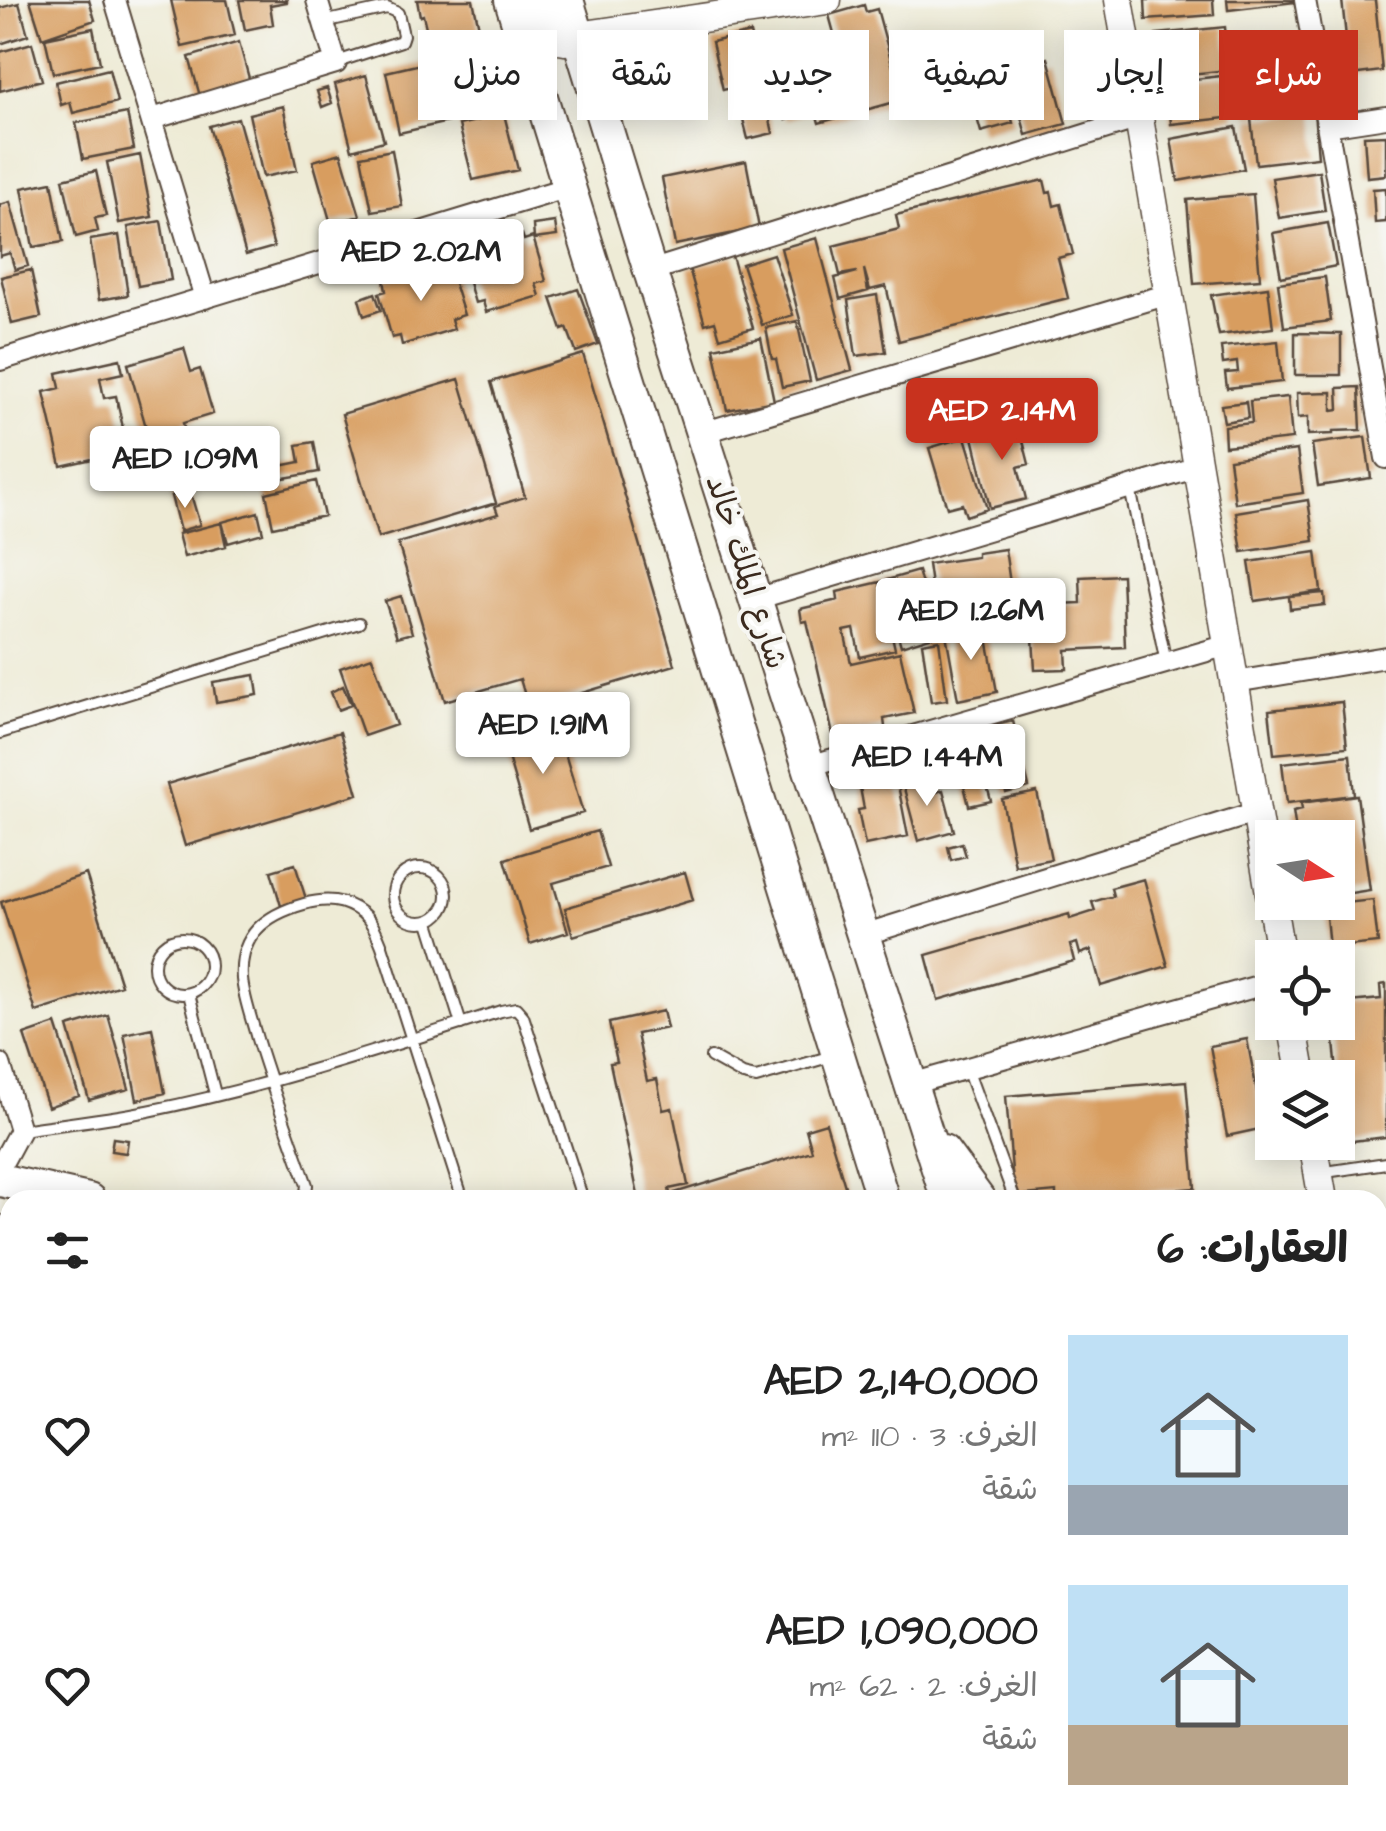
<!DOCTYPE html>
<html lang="ar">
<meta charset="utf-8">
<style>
:root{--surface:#fff;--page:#f6f6f6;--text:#222;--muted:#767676;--accent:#c8321e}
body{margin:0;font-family:"Architects Daughter","Playpen Sans Arabic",sans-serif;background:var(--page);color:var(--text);direction:rtl;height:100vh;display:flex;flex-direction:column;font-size:38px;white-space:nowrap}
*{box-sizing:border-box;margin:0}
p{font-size:32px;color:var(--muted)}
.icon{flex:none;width:55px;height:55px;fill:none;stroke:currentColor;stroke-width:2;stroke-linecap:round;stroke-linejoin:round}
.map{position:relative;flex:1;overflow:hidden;direction:ltr}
.drawer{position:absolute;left:0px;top:1190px;width:1388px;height:642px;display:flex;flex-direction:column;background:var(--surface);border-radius:30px 30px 0 0;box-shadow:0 5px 25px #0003;direction:rtl}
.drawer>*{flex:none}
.top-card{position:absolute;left:30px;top:30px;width:1328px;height:90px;direction:rtl;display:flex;gap:20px}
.needle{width:65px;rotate:102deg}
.controls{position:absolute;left:1255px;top:820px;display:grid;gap:20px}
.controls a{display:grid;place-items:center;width:100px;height:100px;border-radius:0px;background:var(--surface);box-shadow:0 5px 25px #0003;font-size:50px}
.price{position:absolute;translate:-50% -85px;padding:0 22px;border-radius:10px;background:#fff;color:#222;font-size:32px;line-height:65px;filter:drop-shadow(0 2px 5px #0008)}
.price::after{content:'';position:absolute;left:50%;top:60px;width:30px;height:22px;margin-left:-15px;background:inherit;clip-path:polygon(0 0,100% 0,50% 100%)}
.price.active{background:var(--accent);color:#fff}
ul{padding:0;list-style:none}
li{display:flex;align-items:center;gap:30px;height:250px;padding:0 40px}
li span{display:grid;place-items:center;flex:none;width:280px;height:200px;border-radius:0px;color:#555}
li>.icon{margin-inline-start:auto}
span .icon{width:120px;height:120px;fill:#fffc;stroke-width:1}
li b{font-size:42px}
h2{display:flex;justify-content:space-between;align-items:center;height:120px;padding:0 40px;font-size:42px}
.chip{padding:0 35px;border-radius:0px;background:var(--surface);box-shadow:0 5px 25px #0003;font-size:35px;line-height:90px}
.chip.active{background:var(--accent);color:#fff}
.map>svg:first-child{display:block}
.building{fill:#d89d5e}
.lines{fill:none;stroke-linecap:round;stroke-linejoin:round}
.service-casing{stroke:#56473a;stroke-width:14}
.minor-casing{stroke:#56473a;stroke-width:24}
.tertiary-casing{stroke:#56473a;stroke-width:31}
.primary-casing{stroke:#56473a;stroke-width:36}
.service{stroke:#fff;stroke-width:10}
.minor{stroke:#fff;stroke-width:20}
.tertiary{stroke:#fff;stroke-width:28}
.primary{stroke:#fff;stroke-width:32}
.labels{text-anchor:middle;stroke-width:8;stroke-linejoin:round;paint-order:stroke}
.street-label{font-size:30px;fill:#3b2a1e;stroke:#f6f6f2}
</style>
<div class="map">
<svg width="1386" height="1831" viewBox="0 0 1386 1831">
<rect width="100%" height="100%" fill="#f6f6f2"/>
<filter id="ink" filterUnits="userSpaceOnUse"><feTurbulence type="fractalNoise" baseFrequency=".01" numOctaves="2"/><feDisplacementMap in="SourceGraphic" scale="20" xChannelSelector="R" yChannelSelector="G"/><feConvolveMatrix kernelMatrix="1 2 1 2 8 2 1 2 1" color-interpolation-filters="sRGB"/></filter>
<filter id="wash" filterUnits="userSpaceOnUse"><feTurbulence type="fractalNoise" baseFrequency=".0048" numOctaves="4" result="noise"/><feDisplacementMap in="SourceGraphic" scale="40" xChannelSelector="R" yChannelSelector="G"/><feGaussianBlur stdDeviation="2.25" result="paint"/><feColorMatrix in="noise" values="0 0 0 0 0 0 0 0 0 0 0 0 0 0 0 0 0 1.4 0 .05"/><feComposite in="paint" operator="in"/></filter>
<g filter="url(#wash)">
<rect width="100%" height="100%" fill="#eeebd6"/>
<g id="blocks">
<path class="building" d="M30,0H89L95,20L42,38Z
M171,0H227L235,35L182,47Z
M239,0H287V2L270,5L273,24L245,30Z
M417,0H473L497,111L399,133L386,72L434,61L423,15L420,16Z
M1145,0H1213L1214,15L1146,20Z
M1227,0H1296V2L1228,10Z
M1342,0H1375L1382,71L1350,75Z
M19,3L28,35L0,44V8Z
M864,5L866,12L877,9L902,100L819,123L815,109L852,99L829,15Z
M1225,27L1229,70L1161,77L1156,34Z
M93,28L100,63L53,73L45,38Z
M750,33L773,133L748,139L735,87L723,90L712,42Z
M790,41L814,110L786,120L761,51Z
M239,42L250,82L200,96L189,57Z
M32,43L42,80L0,91V52Z
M1048,58L1066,124L1026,135L1008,69Z
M1301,64L1305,107L1260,111V114L1248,115L1244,69Z
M109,69L117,102L73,113L70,102L61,105L56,82Z
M999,70L1013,123L981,132L966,79Z
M366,75L384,141L352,150L335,84Z
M1231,75L1235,117L1171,124L1167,82Z
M327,88L332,103L322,107L317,91Z
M283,106L297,170L263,177L249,114Z
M1314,112L1318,157L1256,164L1251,119Z
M127,113L134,149L83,159L76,123Z
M504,114L518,170L473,180L459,125Z
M238,118L274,247L246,255L209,126Z
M1236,127L1244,169L1178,181L1171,139Z
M1386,135V175L1367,177L1364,136Z
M392,150L402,206L372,211L361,156Z
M341,153L360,216L331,224L313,161Z
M140,155L152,217L119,223L107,162Z
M746,161L759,228L675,245L662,178Z
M96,171L106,216L95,218L98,231L76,237L63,179Z
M1319,171L1325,211L1279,218L1272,178Z
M1044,180L1047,193L1051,192L1054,206L1061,204L1073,254L1058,258L1068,298L899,341L886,286L870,290L864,269L868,291L840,299L835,278L857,272L840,275L833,246L899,229L896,215Z
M52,182L63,242L33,247L22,188Z
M1386,188V222L1375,223L1373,189Z
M1253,194L1260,279L1194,284L1187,200Z
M10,202L28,266L15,270L10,253L0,256V205Z
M161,221L171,280L138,286L128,227Z
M555,222L557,236L534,239L533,225Z
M1328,223L1336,266L1281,277L1273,233Z
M522,234L524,240L533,237L546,281L536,284L540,296L486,312L483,301L475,303L463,262L471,259L469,251Z
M119,235L128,295L99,300L90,240Z
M817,238L852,370L816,380L781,248Z
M773,254L793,315L762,325L742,264Z
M732,256L753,328L720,338L715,321L705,324L689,268Z
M435,265L438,274L450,270L464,315L451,319L454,329L402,345L400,336L392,338L379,293L386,291L384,280Z
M31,270L41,317L12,324L1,277Z
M1325,277L1331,321L1284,327L1278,283Z
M1268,287L1273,328L1219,335L1211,295Z
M578,289L598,344L576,352L567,328L562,330L551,298Z
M375,293L381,310L364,316L359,299Z
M877,295L886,352L856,356L848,300Z
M797,321L810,381L782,387L776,359H772L766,328Z
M1295,333L1341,334V375H1295Z
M761,338L774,401L727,410L714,348Z
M1278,341L1282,382L1227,388L1225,373L1238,372L1237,362L1223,364L1221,347Z
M184,348L191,372L200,369L213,414L183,423L185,432L160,440L158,431L148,434L128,364Z
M583,354L675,665L529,709L520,679L445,701L398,543L498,514L495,506L525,497L491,382Z
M120,359L123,373L100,378L104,398L116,396L128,451L61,466L44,392L60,388L57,373Z
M459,379L496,503L378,538L342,414Z
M1359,387L1361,430L1333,431V434L1308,435V417L1298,418L1297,393L1332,392V410L1339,409L1338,388Z
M1288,397L1292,439L1225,446L1224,426L1252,423L1250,401Z
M1246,402L1248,418L1224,422L1221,405Z
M1018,421L1029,464L1018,467L1026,499L990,508L972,433Z
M965,437L987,509L966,516L962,504L947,508L929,448Z
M1365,437L1371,478L1318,486L1312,444Z
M314,442L319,472L272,480L270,468L300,462L297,445Z
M1297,450L1303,493L1235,503L1229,459Z
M242,453L256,455L251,481L237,478Z
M316,481L324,516L273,527L266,493Z
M190,491L200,525L180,531L171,496Z
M1308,500L1314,541L1242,552L1236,512Z
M258,512L263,533L228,543L222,522Z
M221,523L226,546L184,557L178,534Z
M1005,549L1011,590L996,593L997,595L999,594L1002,616L947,624L948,633L938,635L928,564L977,557V553Z
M1316,552L1321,591L1255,601L1249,562Z
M918,571L926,597L903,605L909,627L933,620L937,635L901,646L883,581Z
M1122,575L1125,647L1066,650L1067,669L1035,670L1031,605L1081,603L1080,577Z
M880,582L895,649L860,657L854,629L844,631L851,663L900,652L914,713L884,719L885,727L834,739L807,621L802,622L800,609L838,600L837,592Z
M1324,593L1325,605L1290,609L1289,596Z
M401,596L412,633L397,637L385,601Z
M985,627L997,692L958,700L946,634Z
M939,640L947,700L931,702L922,643Z
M372,657L396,725L364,736L340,668Z
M255,675L258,695L216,702L213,682Z
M343,686L351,705L338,710L331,692Z
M1342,702L1347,747L1274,754L1269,710Z
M1013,721L1029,787L1006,793L1002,778L986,782L991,801L969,806L952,736Z
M556,724L583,813L529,829L503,740Z
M340,732L358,794L185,846L167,784Z
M948,746L952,761L939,764L935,749Z
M931,751L934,779L925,780L923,765L912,766L910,753Z
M1350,755L1354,795L1287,803L1282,763Z
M921,772L927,795L943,790L954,831L918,841L901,777Z
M896,775L908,836L865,845L858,810L864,809L859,782Z
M1037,792L1051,859L1015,866L1002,799Z
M1357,795L1370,890L1338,895V838H1297L1293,811L1302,809L1301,803Z
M597,831L608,867L553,883L568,932L530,944L505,859Z
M962,843L966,856L951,860L948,847Z
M295,864L306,899L281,906L271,871Z
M685,872L693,900L573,936L565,908Z
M86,874L121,985L36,1012L1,902Z
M1144,879L1168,966L1101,986L1091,950L1080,954L1077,943L1070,945L1074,961L938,1000L926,955L1069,914L1070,919L1095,911L1092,902L1113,896L1111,888Z
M1373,900L1378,943L1329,948L1325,905Z
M1386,984V1137L1344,1142L1332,1022H1338V1003L1381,999L1380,985Z
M663,1011L667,1028L637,1034L647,1081L657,1079L663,1110L672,1108L688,1185L669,1189L671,1198L639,1200L610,1063L617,1062L609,1023Z
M108,1015L129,1089L89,1100L68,1027Z
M56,1024L79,1096L48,1107L24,1035Z
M152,1028L165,1093L137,1100L124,1034Z
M1247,1039L1264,1128L1227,1136L1210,1046Z
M1186,1081L1195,1188L1059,1200H1056V1192L1014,1196L1006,1096Z
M826,1123L849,1200H676L674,1193L812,1151L806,1129Z
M113,1138L128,1140L126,1153L111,1151Z
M9,1304H10V1336L1,1334Z
M0,1377L10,1380V1443L0,1441Z
M1386,1383V1490H1385L1378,1466V1386Z
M0,1487L10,1489V1529L6,1551L0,1550Z
M5,1628H10V1668L0,1667Z
M1386,1705V1743L1378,1746V1707Z
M0,1727L10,1729L9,1765L0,1763Z
M4,1803L10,1804V1822H41L39,1831H0Z
M1386,1803V1831H1329L1328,1826L1336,1822H1378V1805Z
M45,1822L78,1830V1831H43Z
M355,1822H448L446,1831H354Z
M574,1822H599L619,1827L618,1831H572Z
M625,1822H665L664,1831H625Z
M681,1822H729L727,1831H679Z
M793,1822H858L860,1831H791Z
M925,1822H976L977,1831H926Z"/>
</g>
</g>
<g filter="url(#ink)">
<use href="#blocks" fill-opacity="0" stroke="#56473a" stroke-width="2.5"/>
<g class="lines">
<g class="service-casing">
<path id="service" d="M323,22L387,8L398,13L403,35L401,41L337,62
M1130,488L1166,663
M0,733L359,623
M393 895a27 27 0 1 1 54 0a27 27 0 1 1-54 0Z
M429,922L461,1024
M154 966a28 28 0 1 1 56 0a28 28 0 1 1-56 0Z
M189,994L215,1094
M711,1057L743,1075L756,1078L832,1056
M967,1069L1015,1200
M20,1130C63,1124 106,1119 148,1111C268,1087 385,1048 501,1011L516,1008L523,1016L583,1200
M1319,1173L1386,1163
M305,1200L307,1185C290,1137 272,1088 257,1039C252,1020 244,999 242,979C239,935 265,915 304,904C326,898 344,899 362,913C373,922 377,934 382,946L463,1200
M0,1353L10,1356"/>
</g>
<g class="minor-casing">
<path id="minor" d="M115,0L205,298
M1305,0L1386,458
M152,119L336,63L317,0
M1327,126L1386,117
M650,271L1139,118
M0,360L569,187
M702,433L1169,294
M756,599L1198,467
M1235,682L1386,657
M809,766L1228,645
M863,935L1257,812
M0,1064L20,1130L0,1167
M911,1084L1272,982
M0,1277L9,1234
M0,1456L10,1458
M0,1616L10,1618
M1378,1618L1386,1645
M0,1780L10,1783
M1378,1794L1386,1791
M187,1822L224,1831
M1304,1822L1306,1831
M95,1831L97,1822
M251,1831L252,1822
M674,1831L676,1822
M778,1831L780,1822
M1258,1831L1282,1822"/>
</g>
<g class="tertiary-casing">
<path id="tertiary" d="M538,0L553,39L565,41L578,36L827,0
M1119,0L1281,958
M1292,1022L1302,1078
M1313,1142L1323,1200
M884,1822L886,1831
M473,1831L475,1822
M503,1831L505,1822"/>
</g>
<g class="primary-casing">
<path id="primary" d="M511,0L883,1200
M567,0L650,271L948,1200
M943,1151L979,1200
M0,1180L89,1200
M1378,1229L1386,1228
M0,1232L10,1234
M1378,1281L1386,1279
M1077,1822L1080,1831
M1140,1822L1143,1831"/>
</g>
<use href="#service" class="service"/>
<use href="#minor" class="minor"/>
<use href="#tertiary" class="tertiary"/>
<use href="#primary" class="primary"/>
</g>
</g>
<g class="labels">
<g class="street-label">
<text transform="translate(747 572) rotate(72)" y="10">شارع الملك خالد</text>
</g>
</g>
</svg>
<div class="controls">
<a><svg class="needle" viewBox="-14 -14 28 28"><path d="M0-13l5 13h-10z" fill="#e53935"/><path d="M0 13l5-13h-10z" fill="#767676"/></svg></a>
<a><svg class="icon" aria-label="locate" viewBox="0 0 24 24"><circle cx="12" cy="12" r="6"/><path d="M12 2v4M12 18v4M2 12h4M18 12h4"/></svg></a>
<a><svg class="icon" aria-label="layers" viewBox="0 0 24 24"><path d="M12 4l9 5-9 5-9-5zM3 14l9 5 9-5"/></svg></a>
</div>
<b class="price" style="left:421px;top:304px">AED 2.02M</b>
<b class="price active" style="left:1002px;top:463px">AED 2.14M</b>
<b class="price" style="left:185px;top:511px">AED 1.09M</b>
<b class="price" style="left:971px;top:663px">AED 1.26M</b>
<b class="price" style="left:543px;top:777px">AED 1.91M</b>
<b class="price" style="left:927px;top:809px">AED 1.44M</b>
<div class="top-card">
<a class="chip active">شراء</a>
<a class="chip">إيجار</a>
<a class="chip">تصفية</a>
<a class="chip">جديد</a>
<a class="chip">شقة</a>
<a class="chip">منزل</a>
</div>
<section class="drawer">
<h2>العقارات: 6<svg class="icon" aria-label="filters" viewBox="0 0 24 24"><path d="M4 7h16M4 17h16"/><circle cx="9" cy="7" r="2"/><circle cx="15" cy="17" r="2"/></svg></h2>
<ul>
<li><span style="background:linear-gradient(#bfe0f5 75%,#9aa5b1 0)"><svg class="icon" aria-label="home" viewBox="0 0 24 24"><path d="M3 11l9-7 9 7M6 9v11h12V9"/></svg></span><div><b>AED 2,140,000</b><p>الغرف: 3 · 110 m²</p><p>شقة</p></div><svg class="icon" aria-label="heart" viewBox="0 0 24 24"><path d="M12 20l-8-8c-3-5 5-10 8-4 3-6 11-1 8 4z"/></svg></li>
<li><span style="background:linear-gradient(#bfe0f5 70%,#b9a48a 0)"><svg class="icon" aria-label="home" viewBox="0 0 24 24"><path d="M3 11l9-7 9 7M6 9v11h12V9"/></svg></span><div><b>AED 1,090,000</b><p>الغرف: 2 · 62 m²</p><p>شقة</p></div><svg class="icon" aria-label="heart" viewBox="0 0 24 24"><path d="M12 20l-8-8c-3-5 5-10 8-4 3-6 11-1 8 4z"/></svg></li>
</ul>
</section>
</div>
